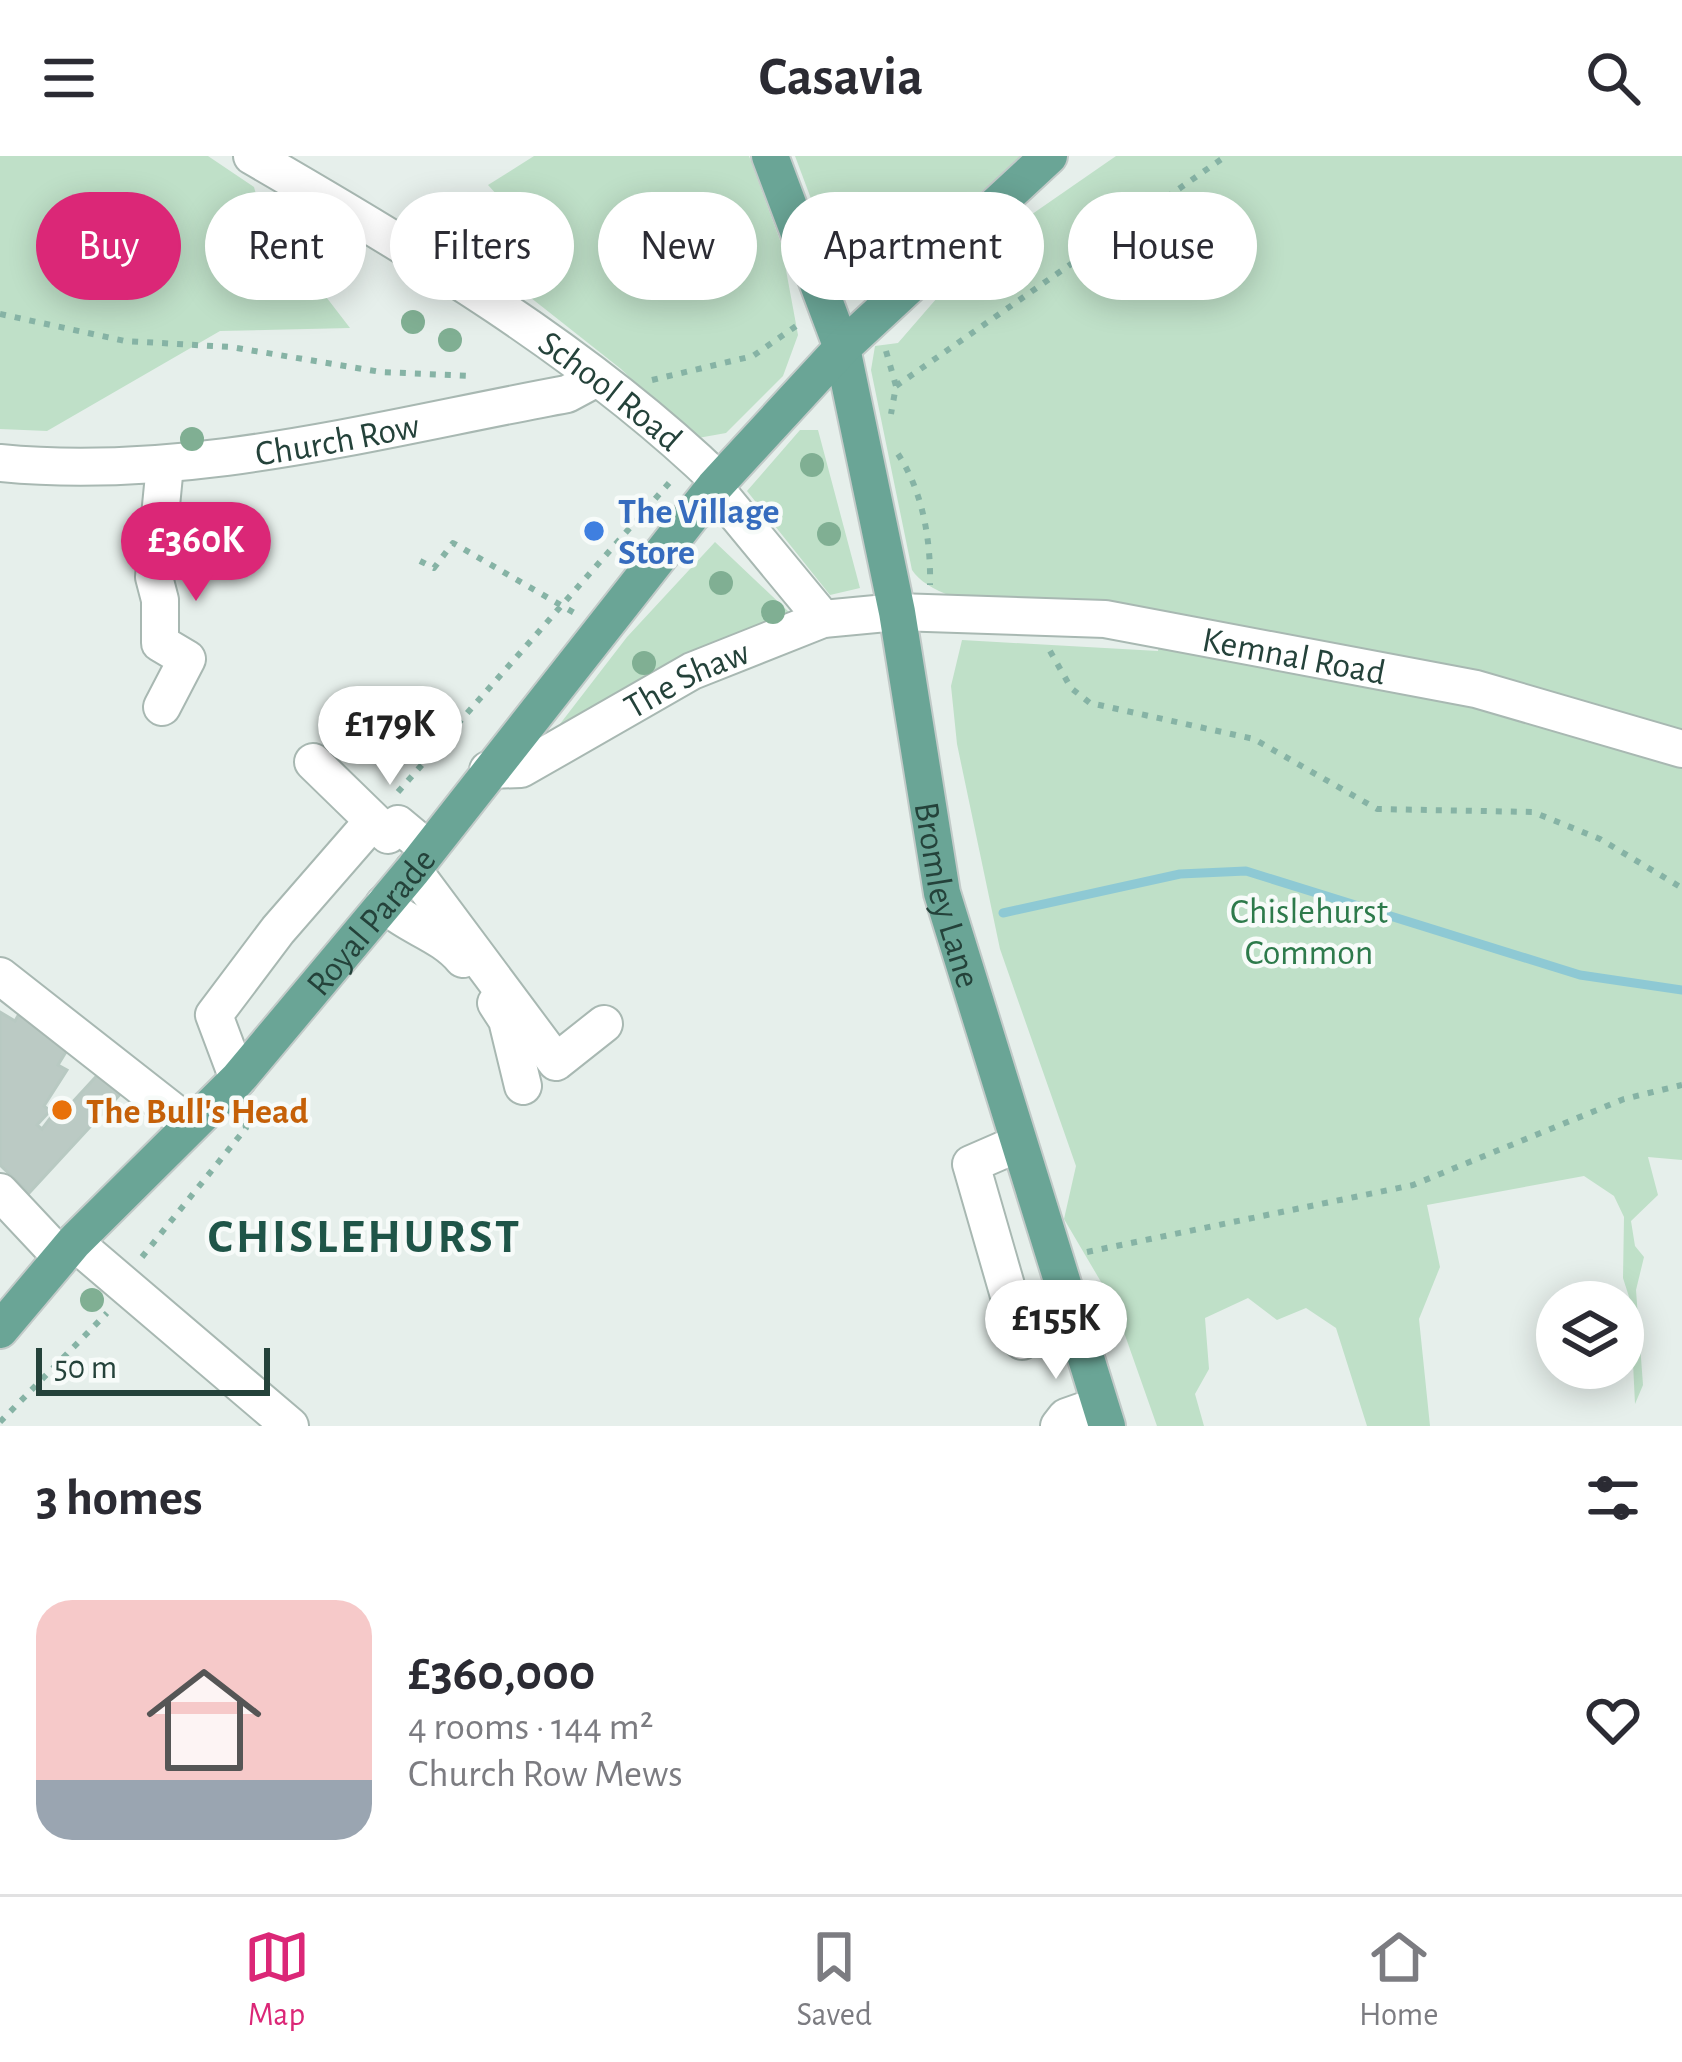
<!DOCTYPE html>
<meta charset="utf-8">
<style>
:root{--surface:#fff;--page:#f2f2f3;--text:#2b2b33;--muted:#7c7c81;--line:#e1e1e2;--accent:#db2777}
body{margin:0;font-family:"Alegreya Sans",sans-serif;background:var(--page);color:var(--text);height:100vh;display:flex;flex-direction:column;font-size:45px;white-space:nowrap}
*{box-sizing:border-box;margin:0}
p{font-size:39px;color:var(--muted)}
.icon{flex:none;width:66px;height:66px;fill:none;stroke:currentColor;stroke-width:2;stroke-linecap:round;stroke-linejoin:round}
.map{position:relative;height:1270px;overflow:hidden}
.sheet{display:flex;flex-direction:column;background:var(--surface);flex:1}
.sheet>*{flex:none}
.hud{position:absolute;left:36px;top:36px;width:1611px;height:108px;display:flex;gap:24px}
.tools{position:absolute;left:1536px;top:1125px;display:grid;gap:24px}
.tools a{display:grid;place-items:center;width:108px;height:108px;border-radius:50%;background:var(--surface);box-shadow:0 6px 30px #0003;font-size:60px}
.scale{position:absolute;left:36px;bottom:30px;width:234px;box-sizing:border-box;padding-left:12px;border:6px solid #24423a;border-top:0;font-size:33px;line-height:42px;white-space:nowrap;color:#24423a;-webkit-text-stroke:9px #f7fbf9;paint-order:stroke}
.price{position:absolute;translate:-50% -102px;padding:0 27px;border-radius:42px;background:#fff;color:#222;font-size:39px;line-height:78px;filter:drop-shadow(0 3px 6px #0008)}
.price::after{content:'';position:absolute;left:50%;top:72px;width:36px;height:27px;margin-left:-18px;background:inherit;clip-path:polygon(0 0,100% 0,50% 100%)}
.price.current{background:var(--accent);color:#fff}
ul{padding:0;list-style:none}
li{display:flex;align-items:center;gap:36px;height:300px;padding:0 36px}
li span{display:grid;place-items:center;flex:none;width:336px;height:240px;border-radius:36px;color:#555}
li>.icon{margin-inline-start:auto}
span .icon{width:144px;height:144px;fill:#fffc;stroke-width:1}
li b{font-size:51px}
h2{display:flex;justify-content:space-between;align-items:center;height:144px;padding:0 36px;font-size:51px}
.pill{padding:0 42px;border-radius:54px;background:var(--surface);box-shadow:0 6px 30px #0003;font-size:42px;line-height:108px}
.pill.current{background:var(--accent);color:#fff}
header{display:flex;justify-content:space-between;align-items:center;height:156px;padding:0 36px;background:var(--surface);font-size:54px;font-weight:700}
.tab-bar{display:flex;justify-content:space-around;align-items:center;height:168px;border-top:3px solid var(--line);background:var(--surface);font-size:33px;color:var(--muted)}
.tab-bar a{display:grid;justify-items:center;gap:6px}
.tab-bar .current{color:var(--accent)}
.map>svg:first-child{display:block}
.green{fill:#bfe0c8}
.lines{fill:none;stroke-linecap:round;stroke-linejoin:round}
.stream{stroke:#8ec9d4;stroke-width:9}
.building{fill:#bbcac4;stroke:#b8c9c2;stroke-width:3}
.minor-casing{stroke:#a8b8b2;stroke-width:40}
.major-casing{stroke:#c2cac8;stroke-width:40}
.path{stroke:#86b3a5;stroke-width:6;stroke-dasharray:6 9;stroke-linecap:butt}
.minor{stroke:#fff;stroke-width:36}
.major{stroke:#6aa596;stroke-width:36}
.tree{fill:#80af93}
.shop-dot{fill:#3f7fe0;stroke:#f7fbf9;stroke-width:4.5}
.food-dot{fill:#e8710a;stroke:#f7fbf9;stroke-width:4.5}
.labels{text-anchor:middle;stroke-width:9;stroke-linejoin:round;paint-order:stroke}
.street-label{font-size:36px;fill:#24423a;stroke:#f7fbf9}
.shop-label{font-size:36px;font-weight:bold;fill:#366cbe;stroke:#f7fbf9;text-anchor:start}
.park-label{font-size:36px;fill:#2d7a4b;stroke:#f7fbf9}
.food-label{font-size:36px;font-weight:bold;fill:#c56008;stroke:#f7fbf9;text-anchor:start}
.district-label{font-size:48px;font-weight:bold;letter-spacing:3px;fill:#1f5548;stroke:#f7fbf9}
</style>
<header><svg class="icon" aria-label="menu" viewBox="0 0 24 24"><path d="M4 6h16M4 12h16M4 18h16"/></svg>Casavia<svg class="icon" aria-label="search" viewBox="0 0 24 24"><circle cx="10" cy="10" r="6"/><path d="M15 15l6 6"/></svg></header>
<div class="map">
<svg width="1682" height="1270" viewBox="0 0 1682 1270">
<rect width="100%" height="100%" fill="#e6efeb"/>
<path class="green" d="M0,0H208L254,31L261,56L304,101L310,120L350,172L220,175L47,275L0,273Z
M534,0H749L781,87L798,179L783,220L726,277L698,282L682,273L621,213L492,111L516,60L488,29Z
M795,0H1029L924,78L908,62L869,66L828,88Z
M1116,0H1682V1004L1648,1001L1658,1039L1631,1065L1635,1090L1644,1101L1636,1134L1643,1229L1635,1248L1630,1144L1623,1122L1624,1061L1614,1040L1584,1020L1427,1049L1440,1111L1419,1163L1430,1270H1367L1336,1172L1306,1152L1277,1164L1248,1142L1205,1162L1209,1213L1195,1238L1204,1270H1157L1114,1148L1064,1063L1076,1010L1000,793L957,588L951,530L962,484L1158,495L1162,470C1105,463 942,461 912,414L871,214L875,190L898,187L976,97Z
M800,274H818L860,432L830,439L747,335Z
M715,386L790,457L543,590L627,481Z"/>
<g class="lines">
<path class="stream" d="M1003,757L1180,718L1246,715L1580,819L1682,834"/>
</g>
<path class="building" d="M0,856L15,865L19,858L69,891L58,909L67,914L44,950L50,955L37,969L42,973L61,948L69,950L102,914L124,934L29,1037L0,1009Z"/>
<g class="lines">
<g class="minor-casing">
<g id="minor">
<path id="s1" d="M252,0C413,93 586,196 720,326"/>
<path id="s2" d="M0,307C189,326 382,272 567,238L595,223"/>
<path d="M714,331L823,463"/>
<path d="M162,551L187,503L160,487V444L154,421L165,309"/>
<path d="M313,606L388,679L398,668L428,693"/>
<path id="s3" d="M488,614L521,613L692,515L823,463L897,456L1105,463L1476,533L1682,593"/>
<path d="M413,714L556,906L604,868"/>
<path d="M384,748C409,771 441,777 463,803"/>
<path d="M0,820L190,969"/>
<path d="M496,847L507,864L523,930"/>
<path d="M238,923L214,859L278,774L372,666"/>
<path d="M1017,988L971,1008L1022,1185"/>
<path d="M0,1036L61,1101"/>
<path d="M74,1086L290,1270"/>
<path d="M1059,1270L1066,1261L1100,1249"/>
</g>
</g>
<g class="major-casing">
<g id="major">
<path id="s4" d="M770,0L842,192L897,456L942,737L1107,1270"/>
<path id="s5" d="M0,1174L74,1086L238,923L413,714L714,331L842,192L1049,0"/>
</g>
</g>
<path class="path" d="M836,87L856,71L891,65L909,85
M0,158L125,185L231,191L381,216L471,220
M886,195L896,230L891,258
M652,224L753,200L799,168
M896,230L1226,0
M898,298C923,336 931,385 930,429
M420,405L434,412L453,387L576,458
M1050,495L1071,532L1090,547L1254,583L1377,653L1533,656L1600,683L1682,732
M398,636L670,326
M1087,1096L1413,1029L1624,943L1682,929
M142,1101L246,972L244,960
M0,1266L107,1157"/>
<use href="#minor" class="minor"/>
<use href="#major" class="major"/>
</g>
<g class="tree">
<circle cx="413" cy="166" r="12"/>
<circle cx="450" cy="184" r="12"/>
<circle cx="192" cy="283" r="12"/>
<circle cx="812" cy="309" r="12"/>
<circle cx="829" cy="378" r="12"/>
<circle cx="721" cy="427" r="12"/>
<circle cx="773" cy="456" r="12"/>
<circle cx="644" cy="507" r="12"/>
<circle cx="92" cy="1144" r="12"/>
</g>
<circle class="shop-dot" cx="594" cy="375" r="12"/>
<circle class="food-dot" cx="62" cy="954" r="12"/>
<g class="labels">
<g class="street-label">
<text dy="13" stroke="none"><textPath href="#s1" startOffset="429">School Road</textPath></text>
<text dy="13" stroke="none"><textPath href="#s2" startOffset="339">Church Row</textPath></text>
<text dy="13" stroke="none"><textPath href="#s3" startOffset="846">Kemnal Road</textPath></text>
<text dy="13" stroke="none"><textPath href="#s3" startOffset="222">The Shaw</textPath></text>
<text dy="13" stroke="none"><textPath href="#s4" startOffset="762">Bromley Lane</textPath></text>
<text dy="13" stroke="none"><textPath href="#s5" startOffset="552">Royal Parade</textPath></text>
</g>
<g class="shop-label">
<text x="618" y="367">The Village<tspan x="618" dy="41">Store</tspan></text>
</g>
<g class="park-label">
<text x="1309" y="767">Chislehurst<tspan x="1309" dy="41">Common</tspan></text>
</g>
<g class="food-label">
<text x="86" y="967">The Bull's Head</text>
</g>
<g class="district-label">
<text x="365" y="1096">CHISLEHURST</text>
</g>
</g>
</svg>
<div class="tools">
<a><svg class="icon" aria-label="layers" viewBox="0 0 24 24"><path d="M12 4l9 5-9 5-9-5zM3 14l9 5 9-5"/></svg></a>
</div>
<div class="scale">50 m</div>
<b class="price current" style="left:196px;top:448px">£360K</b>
<b class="price" style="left:390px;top:632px">£179K</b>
<b class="price" style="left:1056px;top:1226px">£155K</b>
<div class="hud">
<a class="pill current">Buy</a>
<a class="pill">Rent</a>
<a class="pill">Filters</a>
<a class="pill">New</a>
<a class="pill">Apartment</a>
<a class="pill">House</a>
</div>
</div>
<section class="sheet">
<h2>3 homes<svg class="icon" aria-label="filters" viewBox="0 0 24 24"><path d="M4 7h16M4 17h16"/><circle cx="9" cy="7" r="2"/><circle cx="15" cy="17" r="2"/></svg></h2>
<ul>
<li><span style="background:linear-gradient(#f6c9c9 75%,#9aa5b1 0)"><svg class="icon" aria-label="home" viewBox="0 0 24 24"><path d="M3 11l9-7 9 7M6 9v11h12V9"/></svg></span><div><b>£360,000</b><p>4 rooms · 144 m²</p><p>Church Row Mews</p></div><svg class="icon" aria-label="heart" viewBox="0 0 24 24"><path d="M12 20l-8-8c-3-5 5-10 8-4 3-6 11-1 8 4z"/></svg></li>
</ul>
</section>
<nav class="tab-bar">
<a class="current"><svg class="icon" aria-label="map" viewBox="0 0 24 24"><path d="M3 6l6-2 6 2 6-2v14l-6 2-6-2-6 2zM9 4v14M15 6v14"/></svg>Map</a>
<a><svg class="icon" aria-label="saved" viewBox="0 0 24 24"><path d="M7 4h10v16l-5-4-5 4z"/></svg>Saved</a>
<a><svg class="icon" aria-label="home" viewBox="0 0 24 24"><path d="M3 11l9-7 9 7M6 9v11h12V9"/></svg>Home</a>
</nav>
